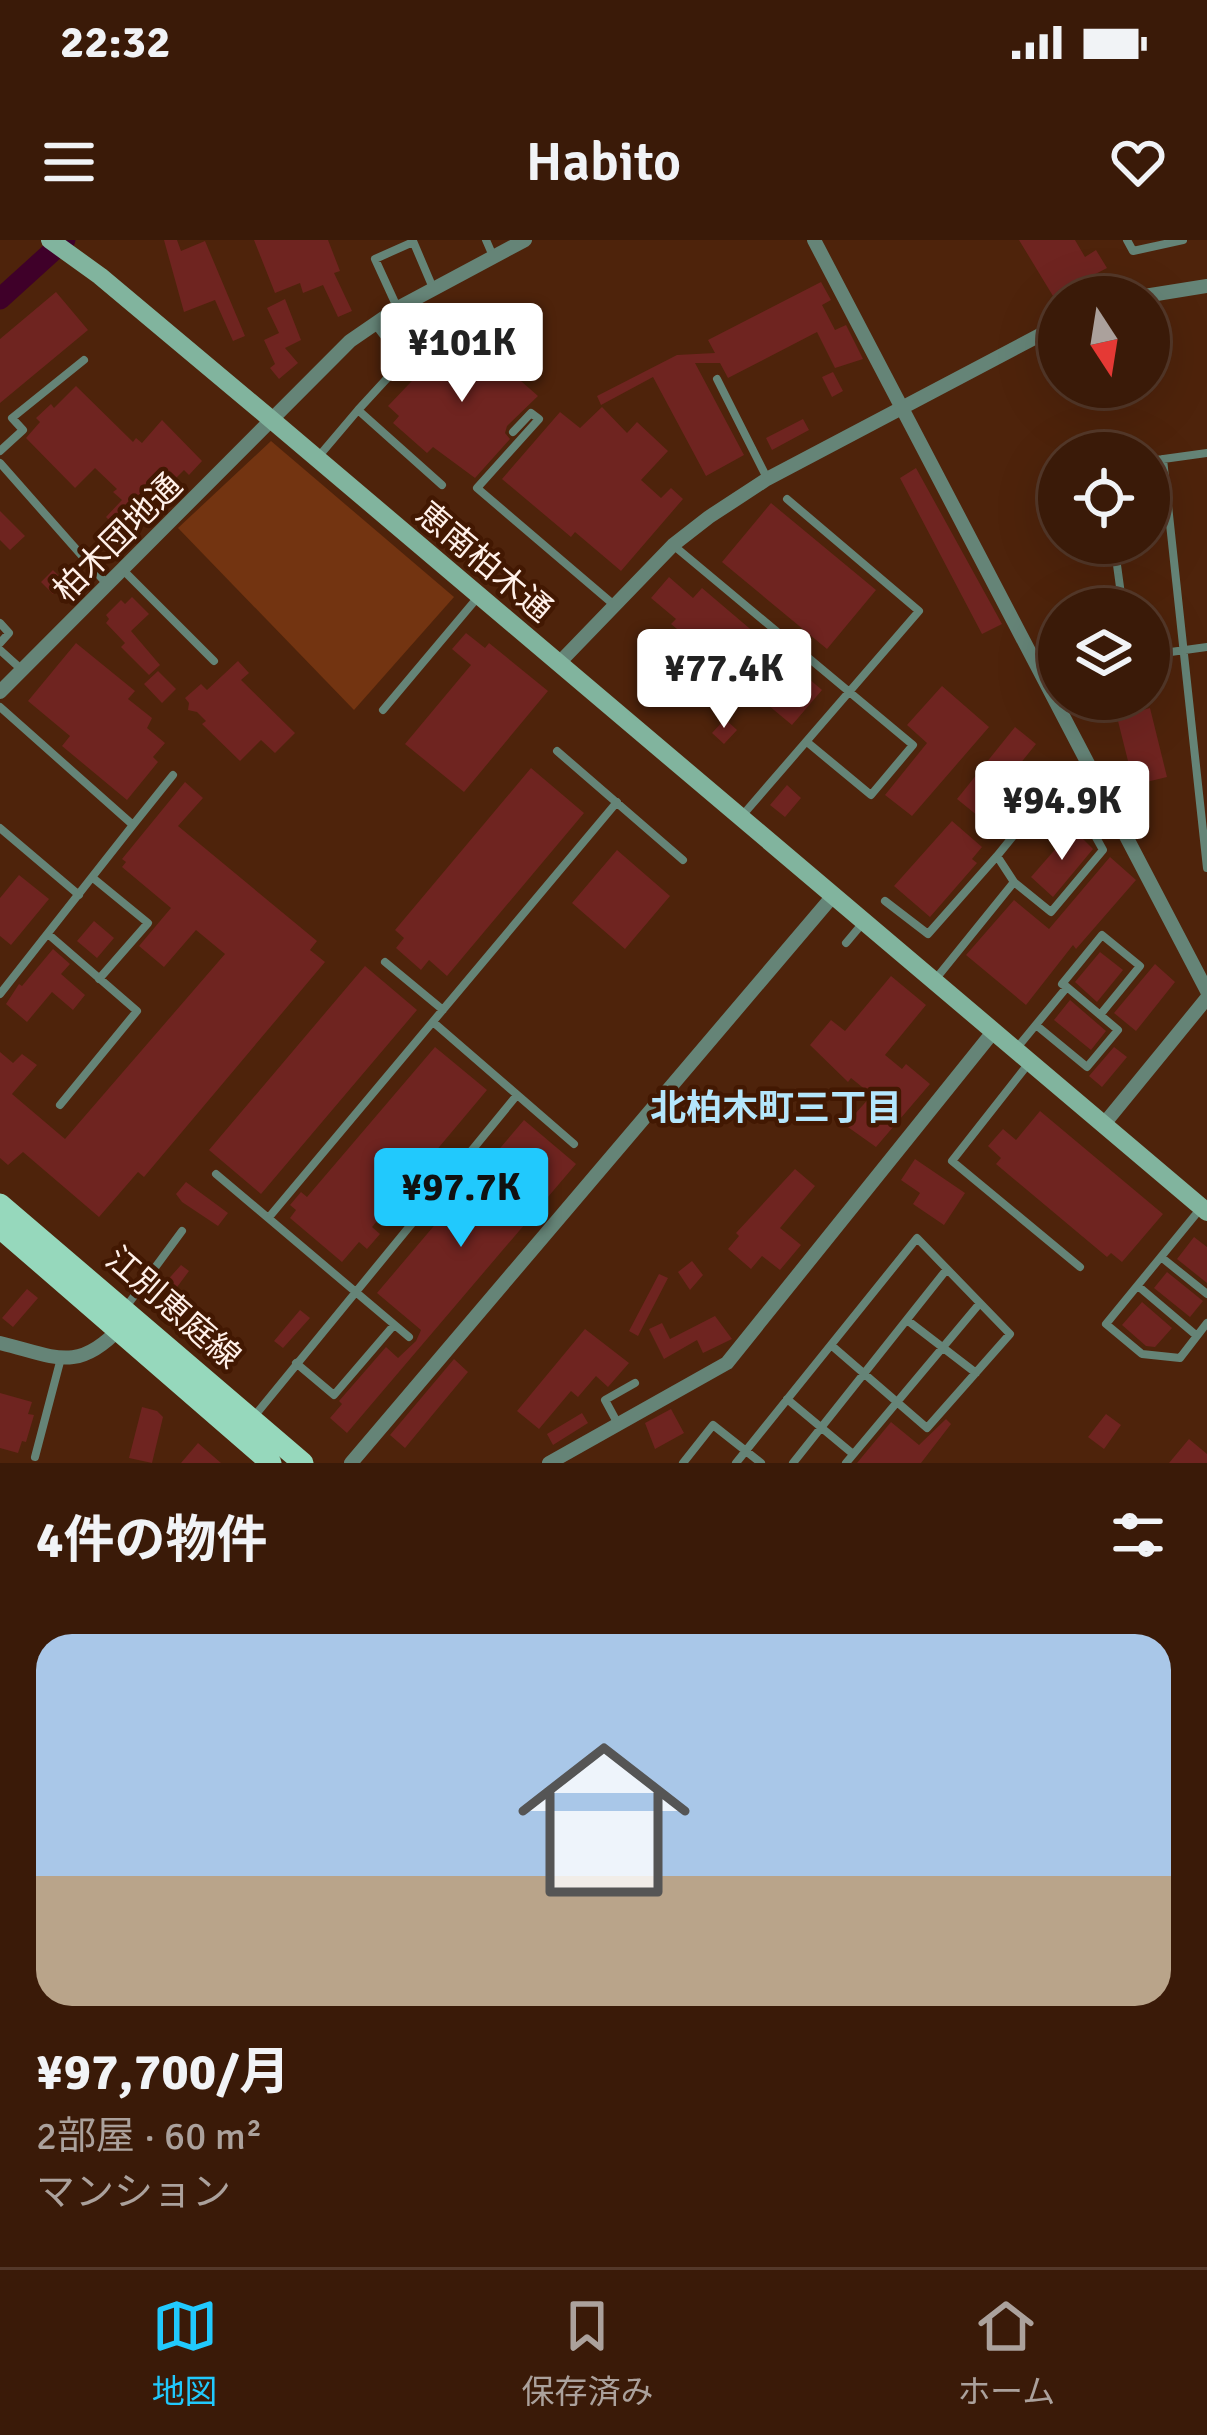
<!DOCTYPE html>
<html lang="ja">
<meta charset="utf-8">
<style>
:root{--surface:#3a1a08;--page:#412312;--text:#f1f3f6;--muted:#aba19c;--line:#543829;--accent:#21c9fd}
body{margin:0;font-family:Signika,"Noto Sans JP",sans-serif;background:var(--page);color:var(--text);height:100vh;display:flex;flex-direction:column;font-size:45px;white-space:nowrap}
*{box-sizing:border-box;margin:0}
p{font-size:39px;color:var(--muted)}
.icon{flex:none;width:66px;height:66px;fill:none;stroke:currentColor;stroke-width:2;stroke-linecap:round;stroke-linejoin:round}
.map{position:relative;height:1223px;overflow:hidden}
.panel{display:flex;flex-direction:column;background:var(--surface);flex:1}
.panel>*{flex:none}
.needle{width:78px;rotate:168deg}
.tools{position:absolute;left:1038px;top:36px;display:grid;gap:24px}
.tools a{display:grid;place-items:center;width:132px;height:132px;border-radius:50%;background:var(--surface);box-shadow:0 12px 48px #0002,0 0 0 3px var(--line);font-size:60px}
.price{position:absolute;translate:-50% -102px;padding:0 27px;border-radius:12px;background:#fff;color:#222;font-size:39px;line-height:78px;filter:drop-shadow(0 3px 6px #0008)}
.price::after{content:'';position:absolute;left:50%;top:72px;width:36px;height:27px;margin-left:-18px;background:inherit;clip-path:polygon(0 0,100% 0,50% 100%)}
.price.active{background:var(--accent);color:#111}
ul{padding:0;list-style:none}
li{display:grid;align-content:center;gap:24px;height:636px;padding:0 36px}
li+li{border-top:3px solid var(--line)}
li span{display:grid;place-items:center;height:372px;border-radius:36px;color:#555}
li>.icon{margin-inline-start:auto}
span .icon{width:216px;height:216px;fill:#fffc;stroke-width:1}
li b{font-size:51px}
h2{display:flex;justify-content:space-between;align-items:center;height:144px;padding:0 36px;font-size:51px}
.status{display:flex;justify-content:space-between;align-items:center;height:84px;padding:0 60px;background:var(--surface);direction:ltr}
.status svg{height:33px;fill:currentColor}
header{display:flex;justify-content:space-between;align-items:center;height:156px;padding:0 36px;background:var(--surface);font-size:54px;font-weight:600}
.tabs{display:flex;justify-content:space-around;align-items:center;height:168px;border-top:3px solid var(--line);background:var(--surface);font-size:33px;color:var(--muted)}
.tabs a{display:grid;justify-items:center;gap:6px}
.tabs .active{color:var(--accent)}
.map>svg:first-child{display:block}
.green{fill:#733411}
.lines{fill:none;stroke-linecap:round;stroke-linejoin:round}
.river{stroke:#3f0029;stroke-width:21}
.building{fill:#6f2420}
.lane{stroke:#658477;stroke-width:8}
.street{stroke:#658477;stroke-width:14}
.secondary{stroke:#81b49e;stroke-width:18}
.primary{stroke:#96d8bc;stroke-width:21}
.labels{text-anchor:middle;stroke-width:9;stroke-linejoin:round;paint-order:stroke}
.street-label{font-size:33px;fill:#fff0e9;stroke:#421802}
.neighbourhood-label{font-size:36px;font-weight:bold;fill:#b4e6fc;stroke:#421802}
</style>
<div class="status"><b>22:32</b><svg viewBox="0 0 49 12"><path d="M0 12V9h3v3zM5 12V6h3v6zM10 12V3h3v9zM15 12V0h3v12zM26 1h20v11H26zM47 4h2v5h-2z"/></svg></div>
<header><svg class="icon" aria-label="menu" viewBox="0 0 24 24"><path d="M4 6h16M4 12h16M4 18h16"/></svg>Habito<svg class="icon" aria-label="heart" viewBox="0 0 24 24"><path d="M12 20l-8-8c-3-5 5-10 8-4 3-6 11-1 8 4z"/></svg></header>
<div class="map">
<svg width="1207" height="1223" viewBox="0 0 1207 1223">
<rect width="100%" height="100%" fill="#4e230b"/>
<path class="green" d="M271,201L454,357L354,470L178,288Z"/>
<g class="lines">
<path class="river" d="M0,59L65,0"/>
</g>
<path class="building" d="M164,0H177L181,11L205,1L245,96L233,101L215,60L184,72Z
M254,0H328L340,31L334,33L352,71L338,77L323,45L303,53L300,43L275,53Z
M1019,0H1075L1085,17L1096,10L1107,28L1053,56Z
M821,42L831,60L822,65L835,90L846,85L863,119L835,128L817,92L728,138L720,123H695L744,215L706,236L653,137L601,165L597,156L677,115L715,113L708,100Z
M56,52L88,90L0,163V99Z
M285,59L301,100L285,108L298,123L279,139L270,128L275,124L264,100L279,93L267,68Z
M483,88L499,101L483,120L507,141L513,134L538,156L507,186L505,193L510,199L475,238L433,207L427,213L393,183L399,176L388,166L451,100L464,111Z
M833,132L843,151L832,157L822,137Z
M76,146L133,202L136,198L142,203L162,180L202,221L189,235L184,230L127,287L119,279L114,285L106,277L122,260L113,252L117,249L95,228L75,248L26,198L40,182L36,178L51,164L54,168Z
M602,167L627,193L637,182L668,211L641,240L661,258L671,248L683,259L621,331L575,292L571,297L502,239L560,172L580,188Z
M803,179L809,190L772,210L766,198Z
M916,228L1002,384L982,394L900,238Z
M771,263L876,350L827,409L722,322Z
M0,271L25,296L10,310L0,300Z
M53,330L65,342L53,354L41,342Z
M669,337L693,358L702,348L822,450L792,485L671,384L676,379L651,358Z
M132,357L149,374L131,391L160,425L149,435L121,407L125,403L106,383L109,379L106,375L121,360L125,364Z
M466,393L485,408L489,403L548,451L464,552L405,504L471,425L452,409Z
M76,403L135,451L128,459L152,478L147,488L165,503L153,517L158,522L127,560L62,506L70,496L28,461Z
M238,421L249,433L241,440L295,493L275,513L261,500L240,521L202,484L206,481L197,472L188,470L189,463L185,458L201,444L207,450Z
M158,431L176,449L162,463L144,444Z
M942,446L989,487L912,576L885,555L927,503L907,485Z
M1150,468L1167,537L1134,545L1117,477Z
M725,479L737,490L724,504L712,493Z
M1015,487L1036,504L978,576L957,559Z
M531,528L584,573L447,736L429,720L421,730L396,708L404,698L395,690Z
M185,542L203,558L178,586L317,701L310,710L325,722L144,937L138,932L99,977L23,912L8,925L0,918V812L13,823L22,814L37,825L12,854L65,899L225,714L196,690L164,727L139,706L171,668L122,627L126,622L122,619Z
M787,545L801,558L785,577L770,565Z
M952,581L982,607L972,619L977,623L930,677L894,646Z
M1073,589L1093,609L1053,657L1031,637Z
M617,610L670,656L625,709L572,663Z
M1110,617L1136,640L1076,709L1073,705L1026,765L966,715L1014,660L1049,689Z
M19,635L49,659L11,705L0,696V658Z
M94,681L114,698L97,718L77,701Z
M53,709L70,724L61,734L85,755L73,770L52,752L27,782L6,764L19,744L22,746Z
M1100,712L1123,730L1097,762L1075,742Z
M1155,724L1175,742L1136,791L1114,773Z
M365,726L417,770L261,954L209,910Z
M891,736L926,765L885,815L902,829L906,824L930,844L876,907L845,885L872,855L851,838L848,842L810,805L831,780L845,791Z
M1070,760L1106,791L1091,810L1054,780Z
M435,807L487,850L372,987L380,994L367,1009L359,1002L342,1022L290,978L296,970L290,965L301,952L307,957Z
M1114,807L1127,817L1102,847L1089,836Z
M1040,871L1163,974L1122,1022L1111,1013L1107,1017L996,924L1001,918L988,906L1003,889L1016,900Z
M524,880L576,924L347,1193L330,1178L342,1164L339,1161L386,1107L398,1118L416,1101L421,1090L377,1053L444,974L437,969L455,948L461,954Z
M915,919L965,953L944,985L913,964L920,953L901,940Z
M795,929L815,946L780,988L801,1005L780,1030L762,1016L751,1029L728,1009L739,996L736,993Z
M186,942L228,973L218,986L182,962L176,954Z
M1194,997L1207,1007V1043L1177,1019Z
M692,1021L703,1035L690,1050L678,1032Z
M181,1025L189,1031L166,1062L155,1054Z
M1167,1032L1203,1061L1190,1077L1154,1048Z
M659,1034L668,1038L638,1096L629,1091Z
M27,1049L38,1058L13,1087L2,1078Z
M1142,1062L1172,1088L1155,1107L1146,1106L1122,1085Z
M300,1070L310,1078L283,1108L274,1101Z
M715,1076L732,1099L703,1113L697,1100L664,1119L649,1089L662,1083L670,1099Z
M585,1089L629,1123L608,1147L596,1136L578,1157L571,1151L539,1189L517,1171Z
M454,1119L468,1132L405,1208L390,1195Z
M0,1153L32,1162L28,1174L34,1175L26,1202L22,1201L18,1213L0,1208Z
M142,1167L157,1171L163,1177L152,1223L129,1218Z
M671,1169L684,1193L655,1209L645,1183Z
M582,1173L588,1183L553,1205L547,1194Z
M1106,1174L1121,1185L1104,1209L1088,1197Z
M946,1179L951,1184L921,1223H857L891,1182L919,1205Z
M1189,1199L1207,1214V1223H1169Z
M198,1203L221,1223H181Z"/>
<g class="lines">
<path class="lane" d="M486,0L493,16
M1127,0L1133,11L1183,0
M413,1L433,48
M397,67L375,19L413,2
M717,139L767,238
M358,170L403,121L375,84
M513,192L531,173L539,179L477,248L613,364
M0,211L23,190L12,178L84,120
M319,216L358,170L442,245
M1163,219L1207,628
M1149,221L1207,213
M0,223L106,343
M1114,303L1123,369
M673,305L913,505L871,555L807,502
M122,329L214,421
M0,383L9,393L0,403
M0,410L21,429
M1149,415L1207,407
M0,467L133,585L0,754
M383,470L478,357
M557,511L683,620
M741,577L919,371L787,259
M133,585L173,535
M0,588L79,655
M93,638L148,683L99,739
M885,661L928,694L997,616
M48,694L137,771L60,865
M846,703L862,684
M385,722L443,770
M934,741L1014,642L1051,672L1103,610L1062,536L997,616L1014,642
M1067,747L1062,744L1102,695L1140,726L1100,775
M433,782L574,904
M1016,809L1067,747L1118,790L1087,827L1036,785
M1029,823L952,921L1080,1027
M216,934L409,1097
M1201,968L1106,1084L1142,1114L1180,1118L1207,1083
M270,976L617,562
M1161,1017L1207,1054
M1138,1046L1197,1096
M126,1067L182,991
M907,1080L976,1133
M296,1123L334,1155L394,1085
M787,1159L853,1214
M252,1179L517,855
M618,1184L605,1160L635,1143
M35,1217L61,1118
M683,1223L713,1185L761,1223
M736,1223L917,998L1010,1094L927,1188L831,1105
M793,1223L947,1029
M846,1223L980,1063"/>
<path class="street" d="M814,0L1207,751
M1138,57L1207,46
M559,423L673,305L709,277L767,239L1059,85
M0,452L350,101L398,68L525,0
M1104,884L1207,758
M0,1103C54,1116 77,1134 120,1088
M351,1223L832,657
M549,1223L727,1123L993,792"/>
<path class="secondary" d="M50,0L100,36L273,181L1207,972"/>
<path class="primary" d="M0,964L303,1223
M0,988L271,1223"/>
</g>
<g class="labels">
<g class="street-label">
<text transform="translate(117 297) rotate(-45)" y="12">柏木団地通</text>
<text transform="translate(485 321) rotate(40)" y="12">恵南柏木通</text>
<text transform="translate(174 1067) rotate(41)" y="12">江別恵庭線</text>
</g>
<g class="neighbourhood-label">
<text x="776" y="880">北柏木町三丁目</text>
</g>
</g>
</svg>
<div class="tools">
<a><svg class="needle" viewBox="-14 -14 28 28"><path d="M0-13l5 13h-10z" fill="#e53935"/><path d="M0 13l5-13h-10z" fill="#aba19c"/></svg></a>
<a><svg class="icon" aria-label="locate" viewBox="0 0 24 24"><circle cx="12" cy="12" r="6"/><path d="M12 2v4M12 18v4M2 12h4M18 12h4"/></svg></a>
<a><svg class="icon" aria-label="layers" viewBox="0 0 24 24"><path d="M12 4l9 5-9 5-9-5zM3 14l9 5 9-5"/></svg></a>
</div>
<b class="price" style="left:462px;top:165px">¥101K</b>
<b class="price" style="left:724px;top:491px">¥77.4K</b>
<b class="price" style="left:1062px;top:623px">¥94.9K</b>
<b class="price active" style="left:461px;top:1010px">¥97.7K</b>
</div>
<section class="panel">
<h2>4件の物件<svg class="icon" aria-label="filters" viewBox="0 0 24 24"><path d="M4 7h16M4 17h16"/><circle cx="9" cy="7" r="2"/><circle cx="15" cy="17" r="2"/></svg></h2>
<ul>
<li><span style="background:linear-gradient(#a9c7e8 65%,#b9a48a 0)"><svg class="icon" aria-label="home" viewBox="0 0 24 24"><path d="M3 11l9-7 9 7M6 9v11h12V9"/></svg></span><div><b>¥97,700/月</b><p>2部屋 · 60 m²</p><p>マンション</p></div></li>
</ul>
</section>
<nav class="tabs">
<a class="active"><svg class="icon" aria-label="map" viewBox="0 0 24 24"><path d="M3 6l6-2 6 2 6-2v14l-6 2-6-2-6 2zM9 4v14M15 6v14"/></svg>地図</a>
<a><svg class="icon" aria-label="saved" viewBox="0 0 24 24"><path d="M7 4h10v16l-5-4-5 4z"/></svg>保存済み</a>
<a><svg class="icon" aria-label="home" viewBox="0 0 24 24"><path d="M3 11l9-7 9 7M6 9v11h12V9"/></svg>ホーム</a>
</nav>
